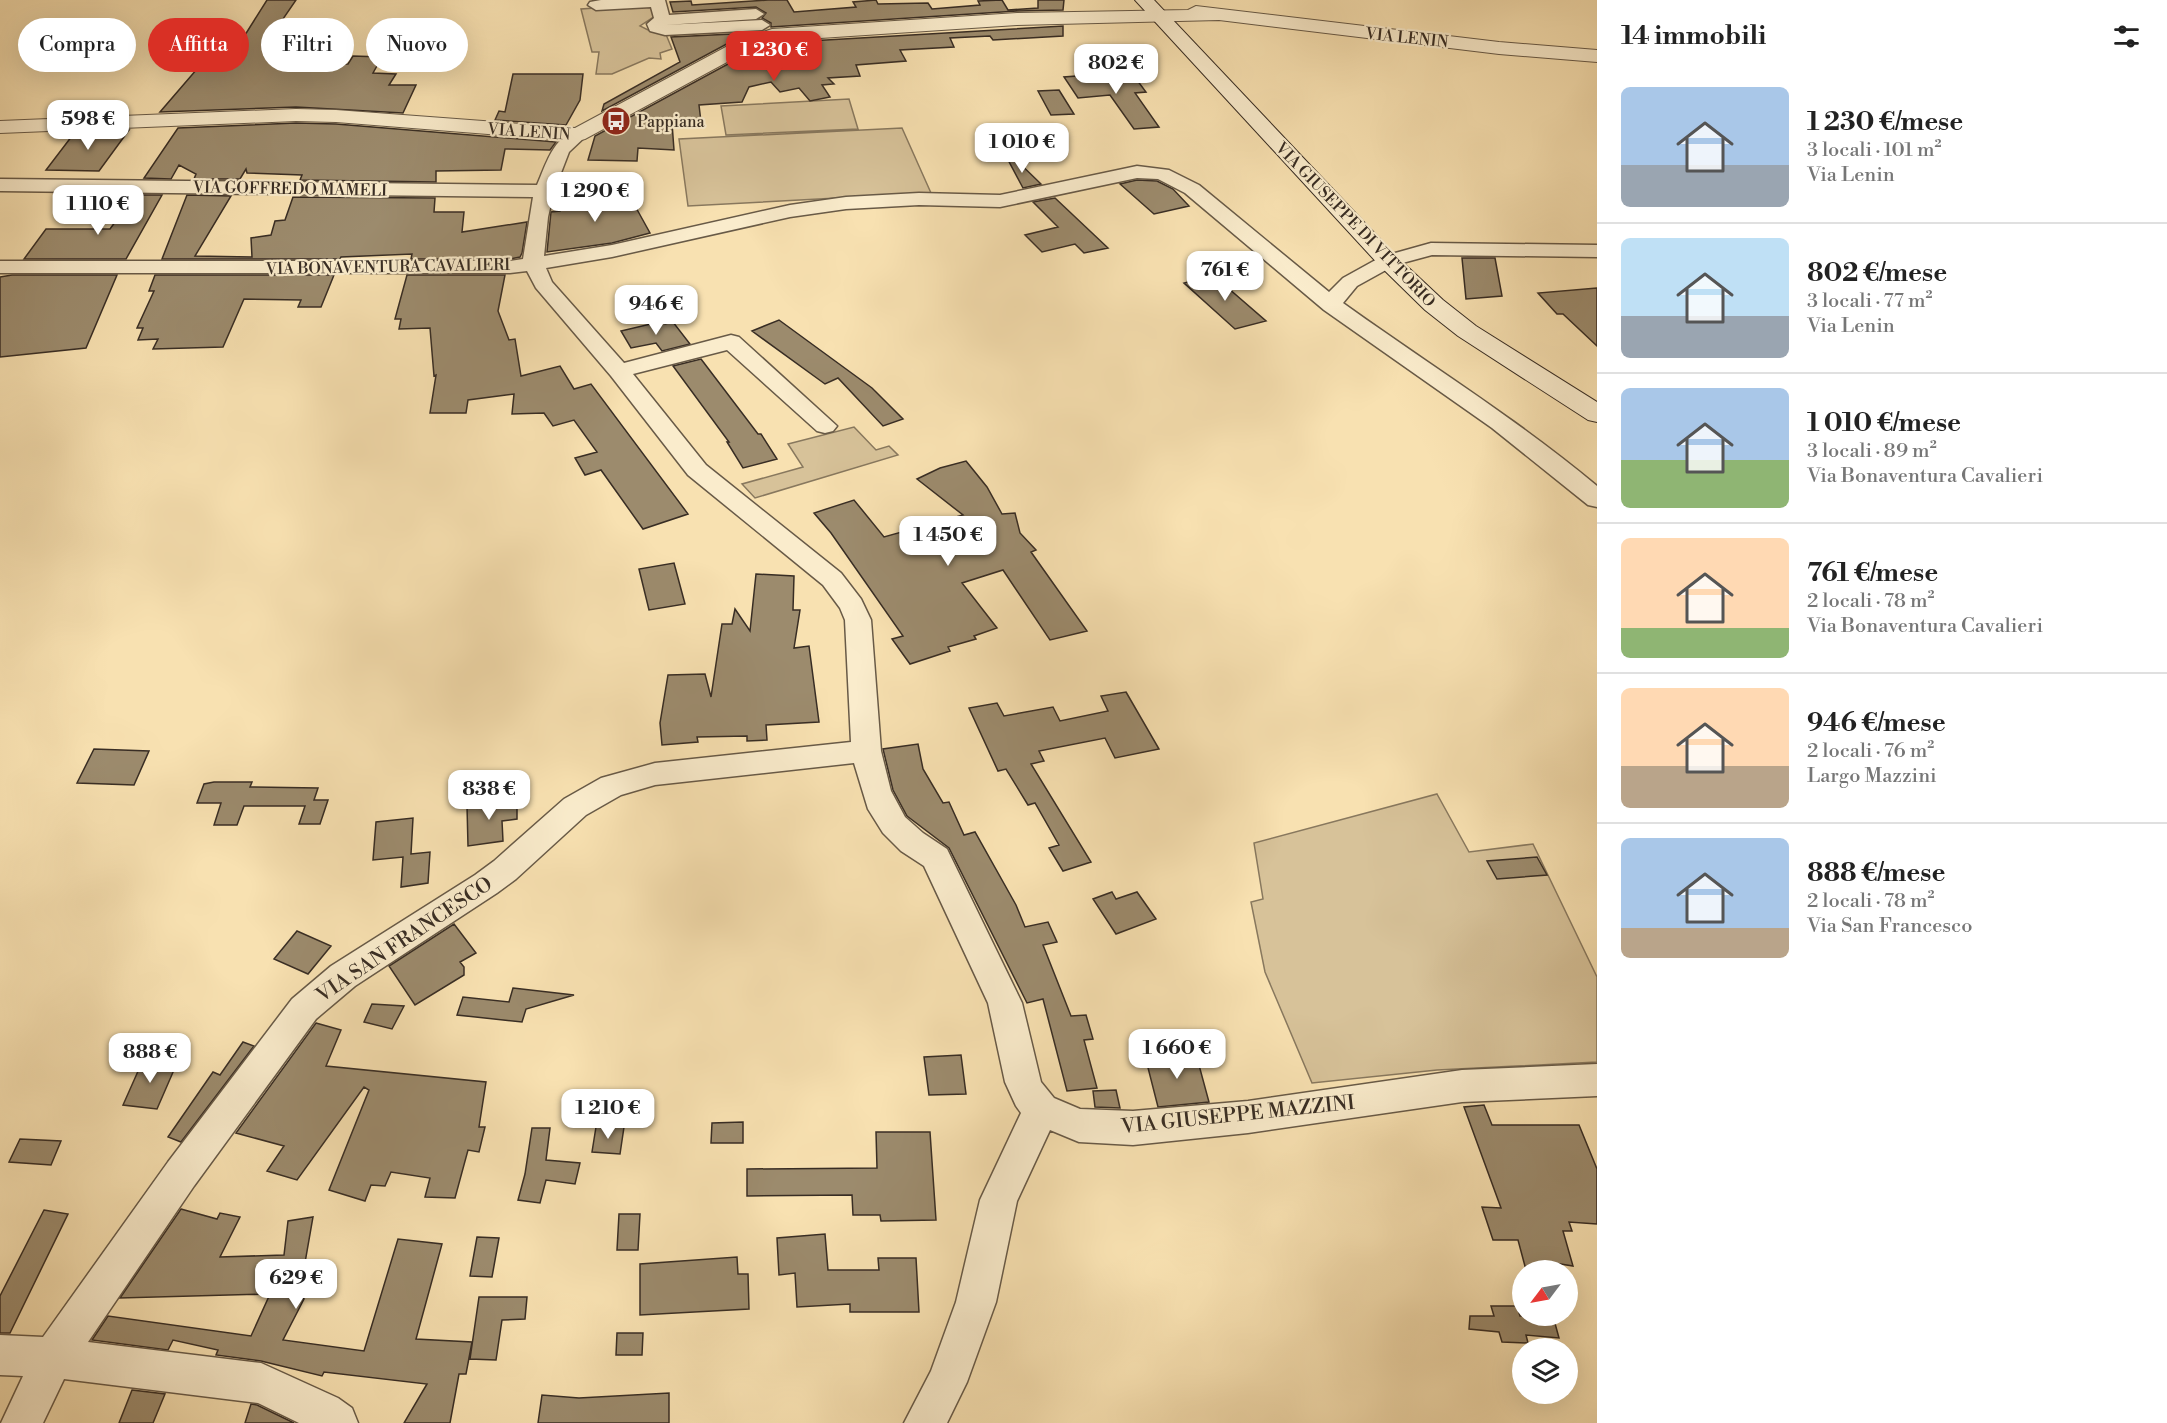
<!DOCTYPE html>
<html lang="it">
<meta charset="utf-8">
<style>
:root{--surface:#fff;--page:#f6f6f6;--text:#222;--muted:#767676;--line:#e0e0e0;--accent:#d93025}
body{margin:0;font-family:"Libre Bodoni",serif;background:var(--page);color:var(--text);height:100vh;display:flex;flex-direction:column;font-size:22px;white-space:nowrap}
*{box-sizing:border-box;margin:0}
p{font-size:20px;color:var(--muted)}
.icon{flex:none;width:33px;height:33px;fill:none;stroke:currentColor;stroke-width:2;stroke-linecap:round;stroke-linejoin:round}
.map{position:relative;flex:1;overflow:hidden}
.panel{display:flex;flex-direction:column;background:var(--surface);width:570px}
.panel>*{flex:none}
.guide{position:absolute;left:18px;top:18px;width:570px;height:54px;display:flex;gap:12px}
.needle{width:39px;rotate:238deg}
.fabs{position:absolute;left:1512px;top:1260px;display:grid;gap:12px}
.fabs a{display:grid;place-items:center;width:66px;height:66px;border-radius:50%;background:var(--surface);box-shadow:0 6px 24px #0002;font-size:30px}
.price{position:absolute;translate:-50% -51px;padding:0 14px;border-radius:12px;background:#fff;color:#222;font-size:20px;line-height:39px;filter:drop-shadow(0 2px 3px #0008)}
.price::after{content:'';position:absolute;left:50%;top:36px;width:18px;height:14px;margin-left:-9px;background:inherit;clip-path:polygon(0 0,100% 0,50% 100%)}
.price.active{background:var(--accent);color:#fff}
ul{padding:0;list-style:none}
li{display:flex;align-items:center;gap:18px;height:150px;padding:0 24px}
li+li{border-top:2px solid var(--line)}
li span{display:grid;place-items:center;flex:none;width:168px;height:120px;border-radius:9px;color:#555}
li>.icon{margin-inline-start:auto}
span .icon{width:72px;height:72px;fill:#fffc;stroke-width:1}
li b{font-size:26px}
h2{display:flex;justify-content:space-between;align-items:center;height:72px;padding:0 24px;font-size:26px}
.chip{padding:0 21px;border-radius:27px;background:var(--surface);box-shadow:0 6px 24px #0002;font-size:21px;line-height:54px}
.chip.active{background:var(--accent);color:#fff}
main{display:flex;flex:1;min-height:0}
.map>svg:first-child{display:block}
.green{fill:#d7c299;stroke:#88785e;stroke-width:1.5}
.building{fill:#9c8b6d;stroke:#382d24;stroke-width:1.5}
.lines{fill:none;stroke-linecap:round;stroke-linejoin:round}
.minor-casing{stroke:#685a47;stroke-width:3}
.tertiary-casing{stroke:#685a47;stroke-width:2}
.secondary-casing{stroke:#382d24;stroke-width:2}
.minor{fill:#faeccc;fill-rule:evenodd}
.tertiary{fill:#faeccc;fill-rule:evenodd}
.secondary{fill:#faeccc;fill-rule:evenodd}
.labels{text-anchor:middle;stroke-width:4.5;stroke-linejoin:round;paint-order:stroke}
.far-street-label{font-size:16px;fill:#382d24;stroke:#faeccc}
.far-poi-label{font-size:16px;fill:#382d24;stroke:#faeccc;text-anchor:start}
.street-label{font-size:20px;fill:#382d24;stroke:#faeccc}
</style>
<main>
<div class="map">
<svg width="1597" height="1423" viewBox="0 0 1597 1423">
<rect width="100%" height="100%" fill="#f8e1b1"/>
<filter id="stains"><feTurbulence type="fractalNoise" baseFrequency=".00333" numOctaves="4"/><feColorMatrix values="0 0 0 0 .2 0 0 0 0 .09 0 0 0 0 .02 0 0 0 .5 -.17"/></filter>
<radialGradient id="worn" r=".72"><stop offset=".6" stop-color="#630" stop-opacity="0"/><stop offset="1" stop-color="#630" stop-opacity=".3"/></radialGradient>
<path class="green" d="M653,4L655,16L640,26L652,32H665L672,49L660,53L661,59L649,58L612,74H596L599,52H592L581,9Z
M849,99L858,129L726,135L721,106Z
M902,128L931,193L688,206L679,139Z
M854,427L876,450L889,446L898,455L755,498L742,484L803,467L788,444Z
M1437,794L1469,852L1533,844L1597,977V1062L1437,1070L1312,1083L1265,972L1251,902L1263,899L1254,843Z"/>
<path class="building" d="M267,0H296L274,32L307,33L282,65L348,64L353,56L382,57L373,73L396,74L389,85H416L403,113L296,107L160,112L197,69L223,70Z
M768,0H787L794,12L856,7L853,2L876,0L878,4L928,3L932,9L980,5L978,1L1002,0L1008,10L1038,8V0H1064L1063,10L1017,11L771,27V23L762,18L766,13L756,7L673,12L670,2L691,1L692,5Z
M1063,26V36L993,40L990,36L950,38L954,47L900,50L906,61L856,65L860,76L828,78L834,84L822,85L830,97L810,101L799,88L780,92L771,82L749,87L742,102L699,105L701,122L672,123L674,150L638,148L637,161L588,160L595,136L752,51L775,43Z
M754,33L736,39L602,111L604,104L680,62L671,37Z
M1131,72L1146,92L1135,93L1159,127L1134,129L1110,95L1078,98L1064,77Z
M513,74H583L580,100L566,125L495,120L499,111L505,112Z
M1059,90L1074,114L1051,115L1038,91Z
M296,123L336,124L556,142L550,150L505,149L501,170L436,171V182L300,180L302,175L247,173L246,169L240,179H194L196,174L179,165L171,179L144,178L178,128Z
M129,130L99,171L46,170L75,132Z
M1010,154L1041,184L1023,188L1006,156Z
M1137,180L1157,181L1173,189L1189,206L1154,214L1120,184Z
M135,195H162L126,259H24L46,229H110Z
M187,195L231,196L195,256L252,257L251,238L271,235L275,221L285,220L293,197L435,198L434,212H464L462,232L527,222L522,253L520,257L510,259H411L412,254L341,257L340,259H162Z
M629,195L650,233L612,243L547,252L551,212L560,211L562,201Z
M1055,198L1108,248L1084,253L1075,244L1042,252L1025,235L1058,227L1033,202Z
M1462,258H1495L1502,296L1466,299Z
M12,275H117L86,348L0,357V277Z
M155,275H334L321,307H298L301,300L244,299L223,347L153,349L158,339L138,340L143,328H137L154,291H149Z
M407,275H505L498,311L509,340L515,339L521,376L560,366L574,389L591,384L688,514L643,529L601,470L585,475L575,458L597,452L574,420L553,426L544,413L512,414L514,394L468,400L466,413H430L436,375L434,376L430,328L399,329L401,319H395Z
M1213,275L1266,321L1235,329L1184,283Z
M1597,288V346L1563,314H1557L1538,293Z
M779,320L872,388L903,419L883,426L838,378L825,384L752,331Z
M663,321L665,324L673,322L690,344L662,351L656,343L631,348L621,331Z
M701,359L758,434H761L777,459L743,468L727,442H729L673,366Z
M966,461L987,487L1002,514L1015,513L1020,533L1036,550L1031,552L1087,631L1050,640L1003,570L962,583L997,628L974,636L976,639L948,647L950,651L910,664L892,639L903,636L831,533L814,513L854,500L884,537L963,515L917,479L940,468Z
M674,563L685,604L649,610L639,569Z
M756,574L794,576L793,610H800L794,648L809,646L819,722L766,725L767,740L747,741V736L697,737L698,742L662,745L660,723L668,675L705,674L711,697L722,624H732L735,609L750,631Z
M1126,692L1159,749L1115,758L1105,738L1039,751L1044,761L1031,764L1091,862L1063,871L1049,848L1059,845L1035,803L1028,805L1006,769L998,771L969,708L997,703L1004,716L1053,707L1060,721L1108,711L1101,696Z
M918,744L923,769L943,803L949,802L964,835L975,832L1016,905L1025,927L1048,922L1057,942L1043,945L1071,1016L1086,1015L1093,1039L1084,1040L1097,1088L1067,1091L1043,999L1027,1003L949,848L907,816L893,790L883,749Z
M94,749L149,751L134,785L77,783Z
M214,782H252L250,787L318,788L314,800H328L320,824H299L305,806H244L237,825H214L221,803H197L204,784Z
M517,800V819L502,821L503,841L468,846L467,806Z
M413,818L411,854L430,852L428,883L401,887L403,857L373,860L376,822Z
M1537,857L1547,875L1497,879L1487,861Z
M1112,892L1116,899L1137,892L1156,919L1116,934L1093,899Z
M454,924L476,953L460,962L464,967V975L415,1005L389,966Z
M297,931L331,946L308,974L274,959Z
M513,988L574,995L526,1009L522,1022L457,1015L463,997L509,1002Z
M372,1004L404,1006L392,1029L364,1022Z
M316,1023L341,1030L326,1066L486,1082L479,1127H485L479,1152L468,1150L455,1198L425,1197L430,1178L391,1172L385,1186L371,1185L365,1201L329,1190L369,1090L364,1087L297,1180L267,1171L284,1146L236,1133Z
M243,1042L254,1046L181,1142L168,1137L213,1072L220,1075Z
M1196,1054L1209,1102L1158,1107L1145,1056Z
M961,1055L966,1094L929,1095L924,1057Z
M143,1060L177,1063L157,1109L123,1105Z
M1116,1090L1120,1108L1095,1107L1093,1091Z
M1484,1105L1492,1125H1579L1597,1169V1224L1569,1222L1572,1231H1563L1573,1266L1554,1263L1556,1270H1526L1518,1240H1493L1482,1207L1501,1208L1464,1107Z
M743,1122V1143H711L712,1123Z
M596,1127H624L620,1154L592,1152Z
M532,1128H550L546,1160L580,1163L575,1184L546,1180L540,1203L518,1200L525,1174Z
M876,1132H930L936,1220L881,1221L880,1215H853L852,1195L747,1196V1169L877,1168Z
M20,1139L61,1141L51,1165L9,1162Z
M181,1209L217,1219L220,1213L240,1217L220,1257L284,1255L288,1221L313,1217L299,1297L304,1299L283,1340L364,1351L398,1239L442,1244L416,1339L472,1342L466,1374H459L450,1423H404L427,1384L324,1372L322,1376L261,1361L216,1355L218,1350L173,1340L168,1350L92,1340L108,1316L251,1336L270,1294L120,1298Z
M44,1210L68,1214L10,1333H0V1296Z
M619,1214H640L638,1250H617Z
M825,1234L828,1270H879L878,1258H916L919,1312H850V1304L797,1307L795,1273L779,1275L777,1238Z
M477,1237L499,1238L492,1277L470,1276Z
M737,1257L738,1274H748L749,1309L640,1315V1264Z
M479,1297H527L525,1319L502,1320L496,1360L470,1359Z
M1491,1306H1517L1520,1316H1553L1559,1338L1526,1335L1528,1343L1502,1342L1499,1332L1469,1329L1470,1316H1494Z
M617,1333H643L642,1355H616Z
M132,1390L165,1394L153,1423H119Z
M669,1393V1423H538L542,1395L579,1398Z
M251,1404L257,1405L294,1423H245Z"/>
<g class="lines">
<g class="minor-casing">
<path id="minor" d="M601,0H665L669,15L756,9L764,14L756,19L665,25L762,20L770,25L762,30L665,35L650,31L647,24L654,18L651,7L596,10L588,5L590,2Z
M578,130L584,131L587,135L569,152L554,191L548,217L544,256L612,245L790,205L846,197L919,193L1000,195L1137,166L1169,170L1199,185L1329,292L1343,278L1381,257L1431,243L1597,245V257L1432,255L1395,265L1357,286L1343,303C1428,364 1517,419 1597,486V507L1588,505L1492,428L1324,310L1185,193L1158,179L1137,178L1000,207L919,205L846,209L790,217L612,257L546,268L552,282L624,363L731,335L739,337L837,426L833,431L825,433L817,431L727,350L633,374L706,465L841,573L861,599L871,620L881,751L891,791L905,817L923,833L947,849L1022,1003L1041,1082L1054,1098L1080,1109L1133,1111L1248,1101L1462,1070L1597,1064V1096L1462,1102L1248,1133L1133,1145L1079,1142L1050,1130L1017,1201L996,1302L967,1382L947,1423H904L931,1371L956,1302L980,1200L1021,1113L1016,1106L1005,1082L988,1003L924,866L901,851L883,833L868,809L854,763L655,785L621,795L586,815L516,879L497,893L355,986L316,1019L194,1186L88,1342L261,1363L338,1398L352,1408L358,1423H299L258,1403L64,1379L43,1423H1L23,1376L0,1375V1335L43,1337L168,1162L292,999L331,966L475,875L494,861L564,799L601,778L655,763L851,742L845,620L840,608L823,585L688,475L611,376L536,288L527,271L510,273H0V261H510L523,259L533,197L0,191V179L537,185C546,165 553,136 578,130Z"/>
</g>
<g class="tertiary-casing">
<path id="tertiary" d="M1196,6L1499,42L1597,50V62L1499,54L1219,20L1017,25L775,41L751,49L585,139L578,141L336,122L296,121L0,133V121L296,109L336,110L575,128L737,41L772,29L1017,13L1188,10Z"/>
</g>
<g class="secondary-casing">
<path id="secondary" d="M1135,0H1154L1396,256L1443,300L1476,326L1597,402V422L1588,420L1458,336L1425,310L1380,266Z"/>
</g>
<use href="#minor" class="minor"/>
<use href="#tertiary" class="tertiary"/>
<use href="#secondary" class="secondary"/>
</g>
<defs>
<g id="bus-disc" transform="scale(1.5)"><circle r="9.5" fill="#8f2418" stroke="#faeccc"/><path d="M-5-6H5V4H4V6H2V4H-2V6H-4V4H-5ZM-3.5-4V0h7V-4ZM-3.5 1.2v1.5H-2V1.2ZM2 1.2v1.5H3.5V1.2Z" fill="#fff"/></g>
</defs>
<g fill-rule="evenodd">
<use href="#bus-disc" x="616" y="121"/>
</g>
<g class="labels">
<g class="far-street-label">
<text transform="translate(1407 37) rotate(6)" y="6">VIA LENIN</text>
<text transform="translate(529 131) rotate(4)" y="6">VIA LENIN</text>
<text transform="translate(290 188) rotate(1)" y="6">VIA GOFFREDO MAMELI</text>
<text transform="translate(1356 224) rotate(46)" y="6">VIA GIUSEPPE DI VITTORIO</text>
<text transform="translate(388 266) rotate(-1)" y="6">VIA BONAVENTURA CAVALIERI</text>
</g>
<g class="far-poi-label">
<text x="637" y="127">Pappiana</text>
</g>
<g class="street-label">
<text transform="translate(404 939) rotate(-34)" y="7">VIA SAN FRANCESCO</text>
<text transform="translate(1238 1114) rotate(-6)" y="7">VIA GIUSEPPE MAZZINI</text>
</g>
</g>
<rect width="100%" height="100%" filter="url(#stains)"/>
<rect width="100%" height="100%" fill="url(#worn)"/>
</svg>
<div class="fabs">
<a><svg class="needle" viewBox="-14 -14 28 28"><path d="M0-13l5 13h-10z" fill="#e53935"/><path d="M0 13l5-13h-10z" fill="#767676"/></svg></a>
<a><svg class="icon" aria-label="layers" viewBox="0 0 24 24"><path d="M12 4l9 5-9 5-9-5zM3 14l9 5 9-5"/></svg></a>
</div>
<b class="price active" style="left:774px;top:82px">1 230 €</b>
<b class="price" style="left:1116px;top:95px">802 €</b>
<b class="price" style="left:88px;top:151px">598 €</b>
<b class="price" style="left:1022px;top:174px">1 010 €</b>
<b class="price" style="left:595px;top:223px">1 290 €</b>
<b class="price" style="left:98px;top:236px">1 110 €</b>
<b class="price" style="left:1225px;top:302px">761 €</b>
<b class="price" style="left:656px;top:336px">946 €</b>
<b class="price" style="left:948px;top:567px">1 450 €</b>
<b class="price" style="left:489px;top:821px">838 €</b>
<b class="price" style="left:1177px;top:1080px">1 660 €</b>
<b class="price" style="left:150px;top:1084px">888 €</b>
<b class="price" style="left:608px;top:1140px">1 210 €</b>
<b class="price" style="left:296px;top:1310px">629 €</b>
<div class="guide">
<a class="chip">Compra</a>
<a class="chip active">Affitta</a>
<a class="chip">Filtri</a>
<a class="chip">Nuovo</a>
</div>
</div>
<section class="panel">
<h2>14 immobili<svg class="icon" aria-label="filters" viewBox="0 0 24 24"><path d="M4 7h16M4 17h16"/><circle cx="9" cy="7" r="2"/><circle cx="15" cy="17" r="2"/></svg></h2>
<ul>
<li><span style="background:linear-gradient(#a9c7e8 65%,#9aa5b1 0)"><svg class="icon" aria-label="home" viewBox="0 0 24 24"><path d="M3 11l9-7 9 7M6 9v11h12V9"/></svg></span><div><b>1 230 €/mese</b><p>3 locali · 101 m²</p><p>Via Lenin</p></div></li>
<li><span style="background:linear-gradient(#bfe0f5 65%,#9aa5b1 0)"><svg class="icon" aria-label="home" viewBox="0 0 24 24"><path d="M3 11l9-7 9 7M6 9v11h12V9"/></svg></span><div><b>802 €/mese</b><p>3 locali · 77 m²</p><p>Via Lenin</p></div></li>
<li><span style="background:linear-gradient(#a9c7e8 60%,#8fb573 0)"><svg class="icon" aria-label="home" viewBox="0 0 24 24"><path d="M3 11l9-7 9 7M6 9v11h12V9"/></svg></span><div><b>1 010 €/mese</b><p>3 locali · 89 m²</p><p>Via Bonaventura Cavalieri</p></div></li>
<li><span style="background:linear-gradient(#ffd9b3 75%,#8fb573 0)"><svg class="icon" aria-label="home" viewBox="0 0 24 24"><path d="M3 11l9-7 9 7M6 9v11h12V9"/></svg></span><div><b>761 €/mese</b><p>2 locali · 78 m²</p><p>Via Bonaventura Cavalieri</p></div></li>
<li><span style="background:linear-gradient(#ffd9b3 65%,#b9a48a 0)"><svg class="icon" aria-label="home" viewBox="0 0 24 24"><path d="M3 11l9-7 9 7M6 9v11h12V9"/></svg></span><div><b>946 €/mese</b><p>2 locali · 76 m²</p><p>Largo Mazzini</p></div></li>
<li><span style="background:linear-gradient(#a9c7e8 75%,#b9a48a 0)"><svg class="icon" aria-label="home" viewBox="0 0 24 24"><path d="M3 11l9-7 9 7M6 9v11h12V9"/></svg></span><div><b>888 €/mese</b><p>2 locali · 78 m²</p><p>Via San Francesco</p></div></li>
</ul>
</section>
</main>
